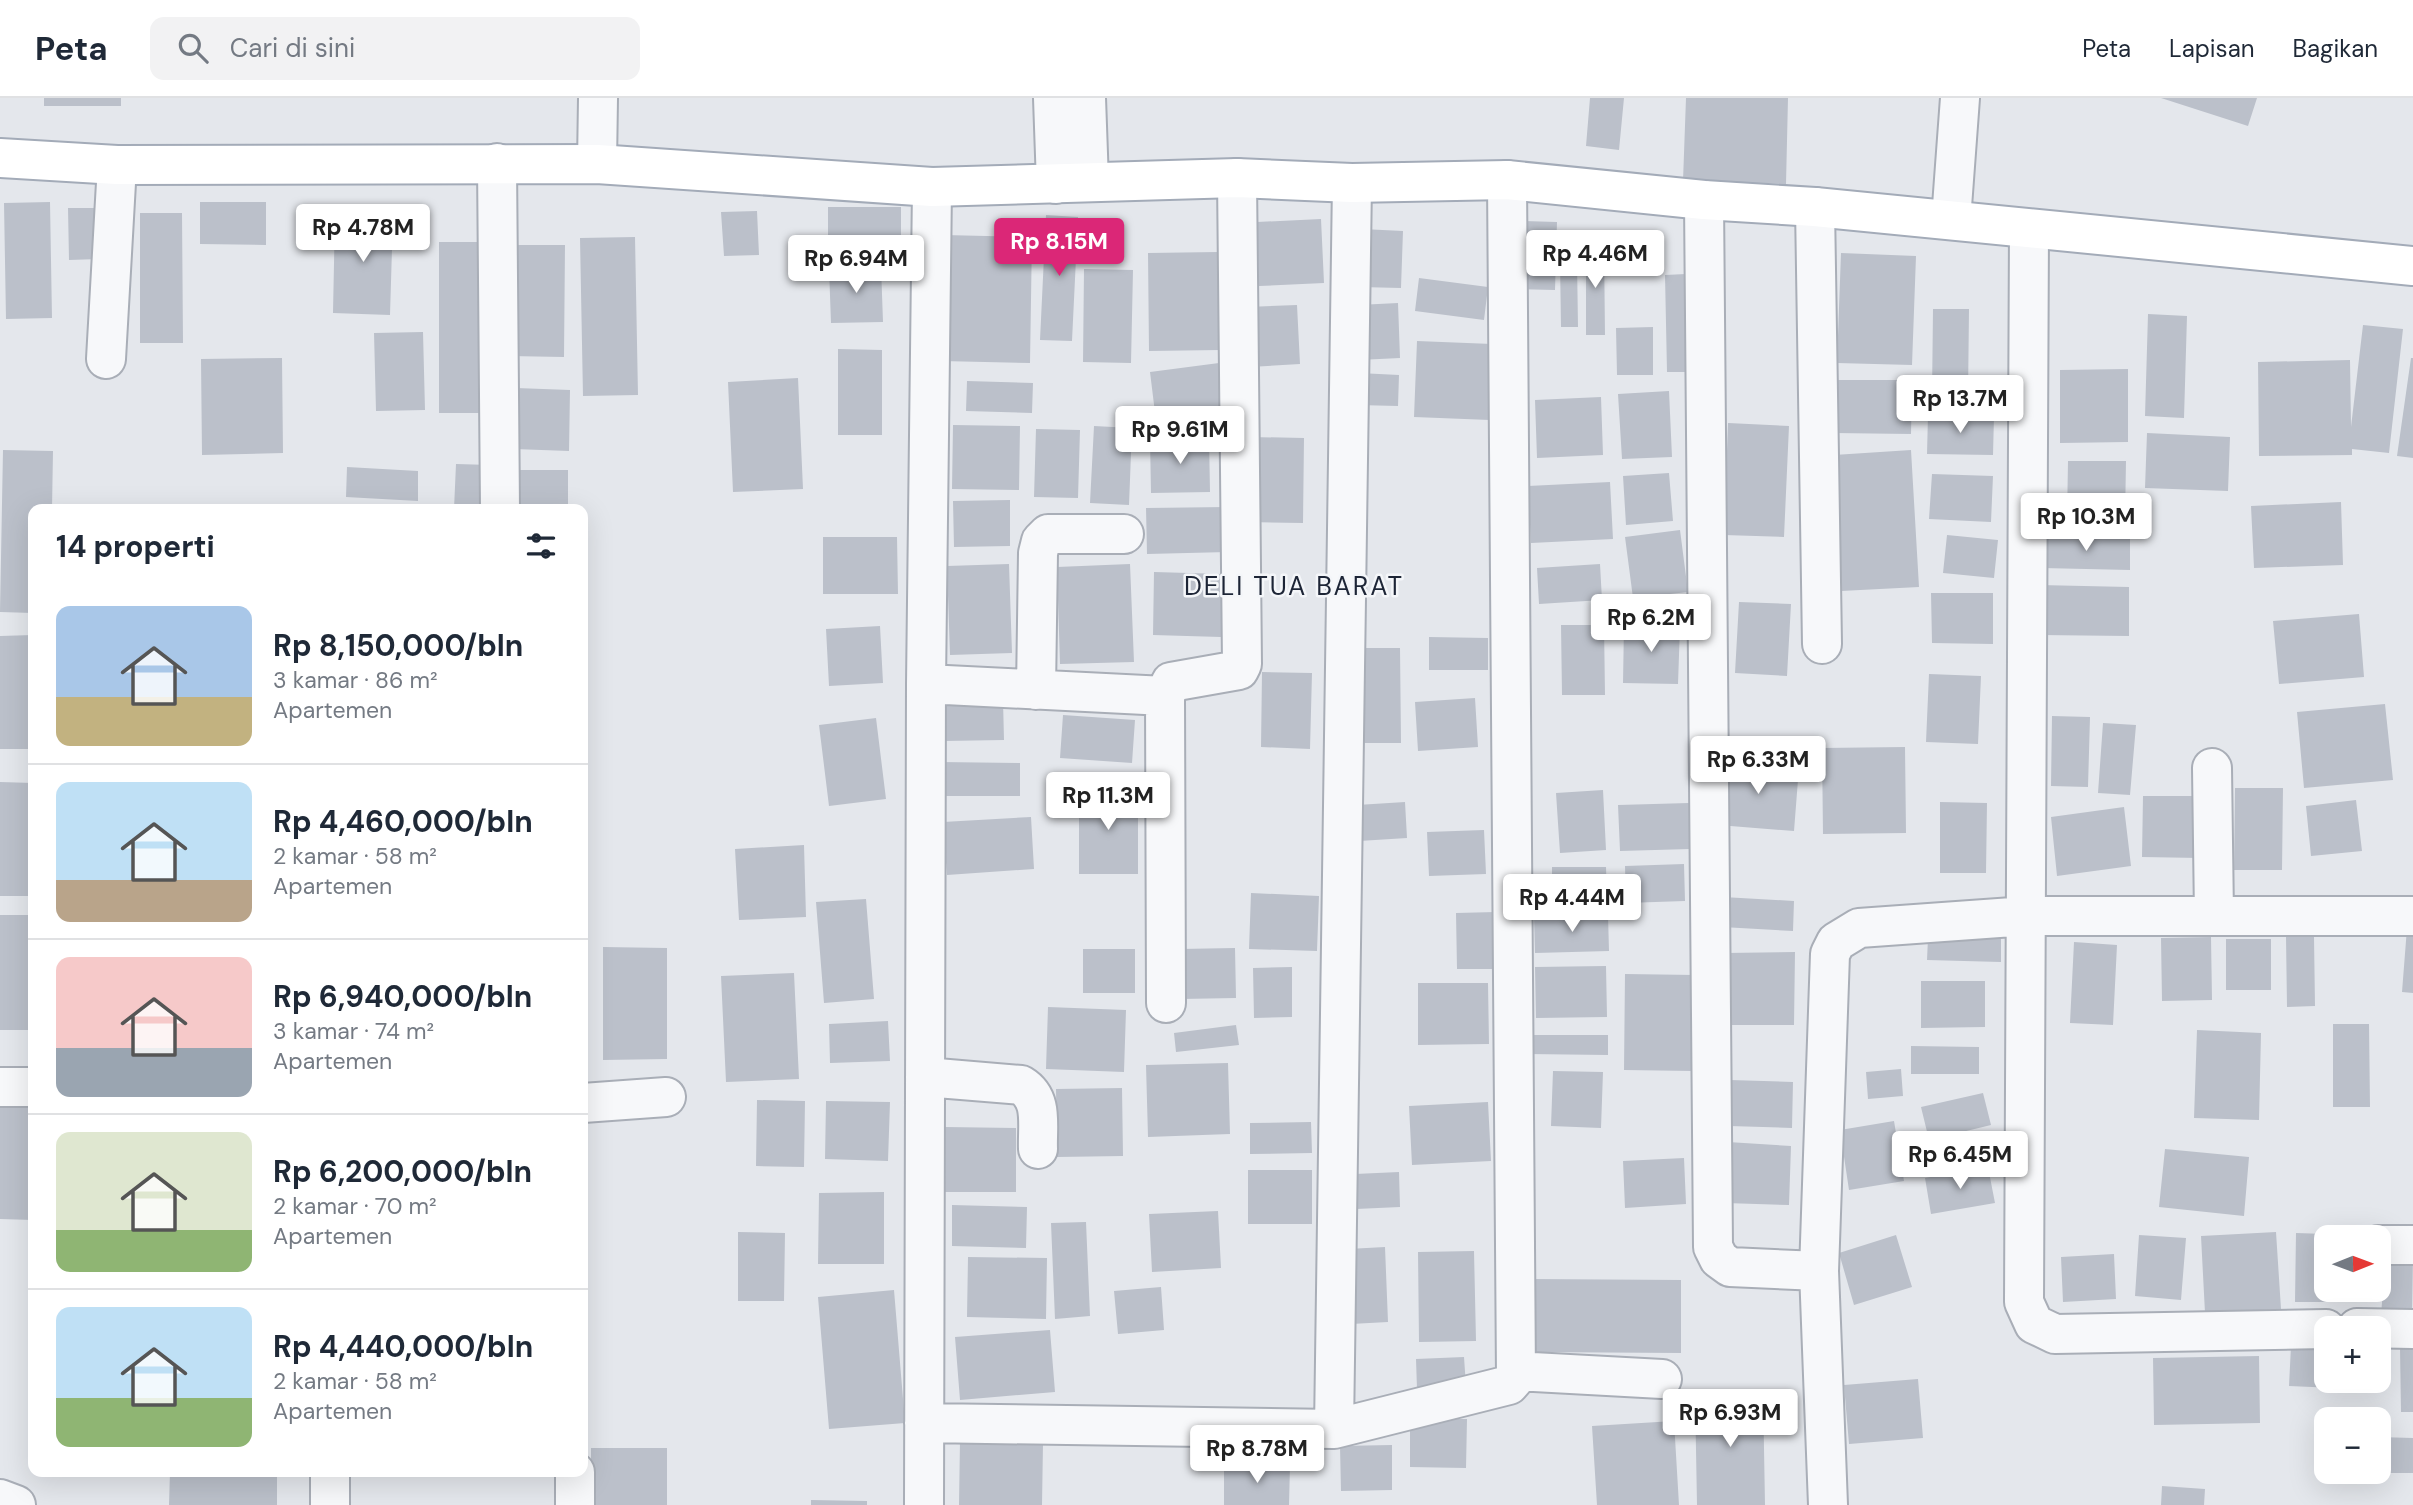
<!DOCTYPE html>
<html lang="id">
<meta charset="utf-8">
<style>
:root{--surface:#fff;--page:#f2f2f3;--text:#1f2937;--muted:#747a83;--line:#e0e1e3;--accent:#db2777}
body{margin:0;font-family:"DM Sans",sans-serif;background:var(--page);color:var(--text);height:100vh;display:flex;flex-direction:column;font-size:26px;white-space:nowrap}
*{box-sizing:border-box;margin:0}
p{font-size:23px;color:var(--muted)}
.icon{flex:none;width:38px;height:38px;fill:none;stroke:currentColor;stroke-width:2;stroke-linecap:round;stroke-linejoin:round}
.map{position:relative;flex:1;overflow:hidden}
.side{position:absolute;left:28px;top:406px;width:560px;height:973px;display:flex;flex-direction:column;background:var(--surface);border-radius:14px;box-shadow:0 7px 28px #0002}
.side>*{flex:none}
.needle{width:46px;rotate:89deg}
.controls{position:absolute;left:2314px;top:1127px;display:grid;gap:14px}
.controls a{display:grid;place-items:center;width:77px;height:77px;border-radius:14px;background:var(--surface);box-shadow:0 7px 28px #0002;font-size:35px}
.price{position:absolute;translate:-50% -60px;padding:0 16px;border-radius:7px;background:#fff;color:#222;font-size:23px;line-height:46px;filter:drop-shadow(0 2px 4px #0008)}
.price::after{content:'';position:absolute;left:50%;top:42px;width:21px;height:16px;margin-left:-10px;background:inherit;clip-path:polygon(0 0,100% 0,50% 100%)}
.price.selected{background:var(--accent);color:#fff}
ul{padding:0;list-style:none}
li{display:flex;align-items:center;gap:21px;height:175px;padding:0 28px}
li+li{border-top:2px solid var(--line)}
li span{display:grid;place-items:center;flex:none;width:196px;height:140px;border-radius:14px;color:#555}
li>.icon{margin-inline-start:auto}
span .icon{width:84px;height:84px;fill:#fffc;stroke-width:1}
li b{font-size:30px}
h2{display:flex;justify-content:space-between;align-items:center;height:84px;padding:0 28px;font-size:30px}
header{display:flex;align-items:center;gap:42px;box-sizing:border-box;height:98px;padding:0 35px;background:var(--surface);border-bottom:2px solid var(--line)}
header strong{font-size:33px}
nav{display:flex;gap:38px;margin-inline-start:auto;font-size:24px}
.search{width:490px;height:63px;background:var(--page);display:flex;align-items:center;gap:18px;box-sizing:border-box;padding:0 24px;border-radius:14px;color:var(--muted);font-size:26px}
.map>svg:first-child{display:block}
.building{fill:#bbc0ca}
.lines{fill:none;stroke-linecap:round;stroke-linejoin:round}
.minor-casing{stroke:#a9aeb7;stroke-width:42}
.major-casing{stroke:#a3abb8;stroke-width:42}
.minor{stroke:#f7f8fa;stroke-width:38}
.major{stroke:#fff;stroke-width:38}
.labels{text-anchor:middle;stroke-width:5;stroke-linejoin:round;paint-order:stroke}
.quarter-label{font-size:26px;letter-spacing:2px;fill:#1d2536;stroke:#f4f6f9}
</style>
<header>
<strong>Peta</strong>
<div class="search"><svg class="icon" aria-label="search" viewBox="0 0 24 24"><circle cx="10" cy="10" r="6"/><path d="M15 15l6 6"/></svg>Cari di sini</div>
<nav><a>Peta</a><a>Lapisan</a><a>Bagikan</a></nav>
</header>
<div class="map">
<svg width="2413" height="1407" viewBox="0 0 2413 1407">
<rect width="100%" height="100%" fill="#e4e7ec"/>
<path class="building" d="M44,0H121V8H44Z
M1590,0H1624L1619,52L1586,48Z
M1686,0H1788L1786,86L1683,83Z
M2161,0H2257L2248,28Z
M50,104L52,220L6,221L4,105Z
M200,104H266V147L200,146Z
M828,109H901V153L828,152Z
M68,110H98L99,161L69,162Z
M757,113L759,157L724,158L721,114Z
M140,115H182L183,245H140Z
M335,116L393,118L390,217L333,215Z
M1046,117L1078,119L1072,243L1040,242Z
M1321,121L1324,185L1259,188L1257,124Z
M1520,123L1557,124L1555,192L1517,191Z
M1362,131L1403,133L1401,190L1360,189Z
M944,137L1032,139L1030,265L941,263Z
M635,139L638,297L583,298L580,140Z
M439,144H486V315H439Z
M510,147H565L564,259L509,258Z
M1586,147H1604L1605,237H1586Z
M1218,154L1220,252L1149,253L1148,155Z
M1841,155L1916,158L1912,267L1837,265Z
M1560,163H1577L1578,229H1561Z
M881,168L883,224L831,225L829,170Z
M1084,171L1133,172L1131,265L1083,264Z
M1686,176L1688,274H1667L1665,177Z
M1419,180L1488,189L1484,222L1415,213Z
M1398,205L1400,260L1359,262L1358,207Z
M1297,207L1300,266L1250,269L1247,209Z
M1933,211H1969L1968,298H1932Z
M2148,216L2187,218L2184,320L2145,318Z
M2363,227L2403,231L2389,355L2352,351V357L2259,358L2258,264L2350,262L2351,329Z
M1653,229V277H1617L1616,230Z
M423,234L425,312L376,313L374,235Z
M1417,243L1492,246L1490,322L1414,319Z
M838,251L882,252V337H838Z
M282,260L283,355L202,357L201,261Z
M2411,260H2413V360L2397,358Z
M1219,265L1226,323L1157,331L1150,274Z
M2128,271V344L2060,345V272Z
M1359,275L1399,277L1398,308L1357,307Z
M798,280L803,391L733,394L728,284Z
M1833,282H1912L1911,336L1833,335Z
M967,283L1033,285L1032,315L966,313Z
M516,290L570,292L569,353L514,351Z
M1669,293L1672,359L1622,361L1618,296Z
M1601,299L1603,357L1537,360L1535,302Z
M1928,317L1994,318L1993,357L1927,356Z
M1728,325L1789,328L1784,439L1724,437Z
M953,327L1020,328L1019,392L952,391Z
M1094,328L1132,330L1129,407L1090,405Z
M1036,331L1080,332L1078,400L1034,399Z
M2147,335L2230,339L2228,393L2145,390Z
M1250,339L1304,340L1303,425L1249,424Z
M1209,340L1210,394L1151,395L1150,341Z
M3,352L53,353L52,411H33V515L0,514Z
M1911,352L1919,489L1841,493L1834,357Z
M2068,363H2126L2125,422H2067Z
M456,366L491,367L490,411H454Z
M347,369L418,373V403L346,399Z
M513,372H568V411H513Z
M1669,375L1673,423L1626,427L1623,378Z
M1932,376L1993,378L1991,424L1929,421Z
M1610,384L1613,441L1531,445L1528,388Z
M1010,402V448L954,449L953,403Z
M2341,404L2343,467L2254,470L2251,408Z
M1227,409L1228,454L1147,456L1146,410Z
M1680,432L1688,494L1633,500L1625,439Z
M1947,437L1998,442L1994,480L1943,475Z
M2043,438L2130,440V472L2042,470Z
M823,439H897L898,496H823Z
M1009,466L1012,555L950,557L947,468Z
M1130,466L1134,564L1060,566L1057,469Z
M1600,466L1602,502L1539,506L1537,470Z
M1154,474L1223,476L1221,539L1153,537Z
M2039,487L2129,489V538L2039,537Z
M1931,495H1993V546L1932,545Z
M1739,504L1791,506L1787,578L1735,575Z
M2359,516L2364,579L2279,586L2273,523Z
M1561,527H1604L1605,597H1562Z
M1624,527L1680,528L1678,586L1623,585Z
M880,528L883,585L829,588L826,531Z
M33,537V651H0V538Z
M1429,539L1488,540V572H1429Z
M1352,550H1400L1401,645H1352Z
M1262,574L1312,575L1310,651L1261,649Z
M1929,576L1981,578L1978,646L1926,644Z
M1475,600L1478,649L1418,653L1415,604Z
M1003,602L1004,642L944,643L943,603Z
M2385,606L2393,682L2304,690L2297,614Z
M1063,617L1135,622L1132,665L1060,660Z
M2052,618L2090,619L2088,689L2051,688Z
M876,620L886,701L829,708L819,627Z
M2103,625L2136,627L2130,697L2098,695Z
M1905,649L1906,735L1823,736L1822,650Z
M1723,663L1799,669L1794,733L1718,727Z
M940,664L1020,665V698H940Z
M0,684L33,685V798H0Z
M2235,690H2283L2282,772H2234Z
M1079,691L1138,692V776H1079Z
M1603,692L1606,752L1560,755L1556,695Z
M2143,698H2201L2200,760L2142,759Z
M2356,702L2362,753L2311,758L2306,708Z
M1405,704L1407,740L1359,743L1357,707Z
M1940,704L1987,705L1986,775H1940Z
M1689,705L1690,751L1620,753L1618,707Z
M2124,709L2131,768L2057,778L2051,719Z
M1031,719L1034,771L947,777L943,724Z
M1484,732L1486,776L1429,778L1427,734Z
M804,747L806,819L739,822L735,751Z
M1684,766L1685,803L1626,805L1625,768Z
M1552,769H1606L1607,799L1552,798Z
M1251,795L1319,798L1317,853L1249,851Z
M1723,799L1794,803L1793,833L1722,829Z
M866,801L874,901L824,905L816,804Z
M1496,814L1497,871H1457L1456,815Z
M0,817H33V932H0Z
M1608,817L1609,853L1535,855L1534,819Z
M2407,830H2413V895L2402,894Z
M2211,839L2212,902L2162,903L2161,840Z
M2286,839H2314L2315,908L2287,909Z
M1928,840L2001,841V864L1927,862Z
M2226,841H2271V892H2226Z
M2074,844L2117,847L2113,927L2070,925Z
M603,849L667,850V961L603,962Z
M1235,850L1236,900L1181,901L1180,851Z
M1083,851H1135V895H1083Z
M1795,854L1794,927H1725V855Z
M1606,868L1607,919L1536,920L1535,869Z
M1292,869V919L1254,920L1253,870Z
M794,875L799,981L726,984L721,878Z
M1625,876L1695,877L1693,973L1624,972Z
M1921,883H1985V929L1921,930Z
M1418,885H1488L1489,946L1418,947Z
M1048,909L1126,912L1124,974L1046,971Z
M888,923L890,963L830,965L829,926Z
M2333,926H2369L2370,1009H2333Z
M1236,927L1239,947L1176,954L1174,935Z
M2197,932L2261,935L2259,1022L2194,1020Z
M1528,937H1608V957L1527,956Z
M1911,948L1979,949V976H1911Z
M1228,965L1230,1036L1148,1039L1146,967Z
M1901,971L1903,998L1868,1001L1866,974Z
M1553,973L1603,974L1601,1030L1551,1028Z
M1730,982L1793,984L1792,1030L1729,1028Z
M1122,990L1123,1058L1057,1059L1056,991Z
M1983,995L1991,1027L1929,1042L1921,1009Z
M0,997L33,998V1122L0,1121Z
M757,1002L805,1003L804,1069L756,1068Z
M826,1003L890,1004L888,1063L825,1061Z
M1488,1004L1491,1063L1412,1067L1409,1008Z
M1894,1023L1904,1083L1849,1092L1840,1032Z
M1311,1024L1312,1055L1250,1056V1025Z
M945,1029L1016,1030V1094H945Z
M1728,1044L1791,1048L1789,1107L1725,1105Z
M2165,1051L2249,1059L2244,1118L2159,1109Z
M1684,1060L1686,1106L1625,1110L1623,1063Z
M1988,1069L1995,1105L1931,1116L1925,1080Z
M1248,1072H1312V1126H1248Z
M1399,1074L1400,1109L1356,1111L1355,1076Z
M884,1094V1166H818L819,1095Z
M952,1107L1027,1109L1026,1150L952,1148Z
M1218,1113L1221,1170L1152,1174L1149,1116Z
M1086,1124L1090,1218L1055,1221L1051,1125Z
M738,1134L785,1135L784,1203H738Z
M2276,1134L2281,1211L2205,1215L2201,1138Z
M2296,1135L2326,1136V1204H2295Z
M1896,1137L1912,1189L1854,1207L1839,1155Z
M2139,1137L2186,1140L2181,1202L2135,1198Z
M1385,1149L1388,1224L1351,1226L1348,1151Z
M1474,1153L1476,1243L1419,1244L1418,1154Z
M2114,1156L2116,1201L2063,1204L2061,1159Z
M2386,1156L2413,1158L2412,1220L2381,1217Z
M968,1159L1047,1160L1046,1221L967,1219Z
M1531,1181L1681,1182V1255L1530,1254Z
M1161,1189L1164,1232L1118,1236L1114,1193Z
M894,1192L905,1325L829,1331L818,1199Z
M1050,1232L1055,1294L960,1302L955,1239Z
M2291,1248L2326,1249V1283H2335V1290L2289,1288Z
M2413,1248V1314H2401L2400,1249Z
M2259,1258L2260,1325L2154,1327L2153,1260Z
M1464,1259L1466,1288L1417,1291L1416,1261Z
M1918,1281L1923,1340L1849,1346L1844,1287Z
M1763,1294L1765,1407H1697L1695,1296Z
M1410,1321H1467L1466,1370L1410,1369Z
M1674,1323L1679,1407H1597L1592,1328Z
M2378,1339L2413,1340V1375H2378Z
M960,1343L1043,1345L1042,1407H959Z
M1392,1347V1392L1341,1393L1340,1348Z
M591,1350H667V1407H591Z
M1224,1366L1290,1367L1289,1407H1224Z
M170,1374H277V1407H169Z
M2162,1388L2205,1391L2204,1407H2161Z
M811,1402L867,1403V1407H811Z"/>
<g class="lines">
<g class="minor-casing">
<path id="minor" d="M1053,0L1056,86
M1086,0L1089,84
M497,65L500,411
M597,66L598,0
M1704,102L1713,1149L1719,1161L1730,1169L1819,1173
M1815,109L1822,546
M1951,122L1960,0
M2029,131L2024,1204L2034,1226L2055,1236L2326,1231
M106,261L117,67
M926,586L1165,598
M1036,592L1038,455L1041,443L1048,436H1124
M2212,670L2214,818
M1166,905L1165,598L1171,584L1239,572L1242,566L1237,80
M925,979L1021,987C1044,1001 1037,1027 1038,1051
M0,989H33
M583,1005L666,999
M2378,1147H2413
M2357,1230L2413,1231
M1516,1273L1662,1281
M924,1325L1334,1331L1509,1287L1516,1279L1507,82
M1334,1331L1352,85
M575,1374V1407
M0,1401L16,1407
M330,1407V1374
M924,1407L926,586L932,89
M1828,1407L1819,1173L1830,856L1836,844L1859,830L2027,818H2413"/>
</g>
<g class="major-casing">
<path id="major" d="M0,60L117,67L597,66L932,89L1237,80L1352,85L1507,82L1704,102L1815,109L2413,168"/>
</g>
<use href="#minor" class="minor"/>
<use href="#major" class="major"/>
</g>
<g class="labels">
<g class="quarter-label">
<text x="1294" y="497">DELI TUA BARAT</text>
</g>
</g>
</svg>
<div class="controls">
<a><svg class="needle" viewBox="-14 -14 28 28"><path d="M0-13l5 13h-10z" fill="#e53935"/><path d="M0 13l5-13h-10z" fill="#747a83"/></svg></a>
<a>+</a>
<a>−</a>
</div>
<b class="price" style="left:363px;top:166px">Rp 4.78M</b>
<b class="price selected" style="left:1059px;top:180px">Rp 8.15M</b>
<b class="price" style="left:1595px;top:192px">Rp 4.46M</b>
<b class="price" style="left:856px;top:197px">Rp 6.94M</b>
<b class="price" style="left:1960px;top:337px">Rp 13.7M</b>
<b class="price" style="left:1180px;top:368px">Rp 9.61M</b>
<b class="price" style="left:2086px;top:455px">Rp 10.3M</b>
<b class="price" style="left:1651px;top:556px">Rp 6.2M</b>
<b class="price" style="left:1758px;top:698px">Rp 6.33M</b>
<b class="price" style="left:1108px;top:734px">Rp 11.3M</b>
<b class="price" style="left:1572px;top:836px">Rp 4.44M</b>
<b class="price" style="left:1960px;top:1093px">Rp 6.45M</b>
<b class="price" style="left:1730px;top:1351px">Rp 6.93M</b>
<b class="price" style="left:1257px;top:1387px">Rp 8.78M</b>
<section class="side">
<h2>14 properti<svg class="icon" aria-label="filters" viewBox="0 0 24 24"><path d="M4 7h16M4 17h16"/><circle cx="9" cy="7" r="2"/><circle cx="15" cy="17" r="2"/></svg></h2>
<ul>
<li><span style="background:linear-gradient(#a9c7e8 65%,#c2b280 0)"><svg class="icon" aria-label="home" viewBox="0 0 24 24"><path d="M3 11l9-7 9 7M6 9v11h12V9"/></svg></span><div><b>Rp 8,150,000/bln</b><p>3 kamar · 86 m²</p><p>Apartemen</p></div></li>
<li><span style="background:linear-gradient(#bfe0f5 70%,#b9a48a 0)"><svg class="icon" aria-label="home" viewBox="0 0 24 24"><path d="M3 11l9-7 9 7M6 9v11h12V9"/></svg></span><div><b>Rp 4,460,000/bln</b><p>2 kamar · 58 m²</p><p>Apartemen</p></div></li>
<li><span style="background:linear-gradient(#f6c9c9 65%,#9aa5b1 0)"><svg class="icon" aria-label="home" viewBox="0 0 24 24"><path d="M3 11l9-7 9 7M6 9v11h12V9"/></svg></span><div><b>Rp 6,940,000/bln</b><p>3 kamar · 74 m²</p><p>Apartemen</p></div></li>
<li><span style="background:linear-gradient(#dfe7d0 70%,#8fb573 0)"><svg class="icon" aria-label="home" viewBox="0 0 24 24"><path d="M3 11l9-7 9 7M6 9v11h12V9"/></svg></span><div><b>Rp 6,200,000/bln</b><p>2 kamar · 70 m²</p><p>Apartemen</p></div></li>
<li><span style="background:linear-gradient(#bfe0f5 65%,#8fb573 0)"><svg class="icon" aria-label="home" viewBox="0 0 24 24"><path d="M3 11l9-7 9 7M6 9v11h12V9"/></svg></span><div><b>Rp 4,440,000/bln</b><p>2 kamar · 58 m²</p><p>Apartemen</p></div></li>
</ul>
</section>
</div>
